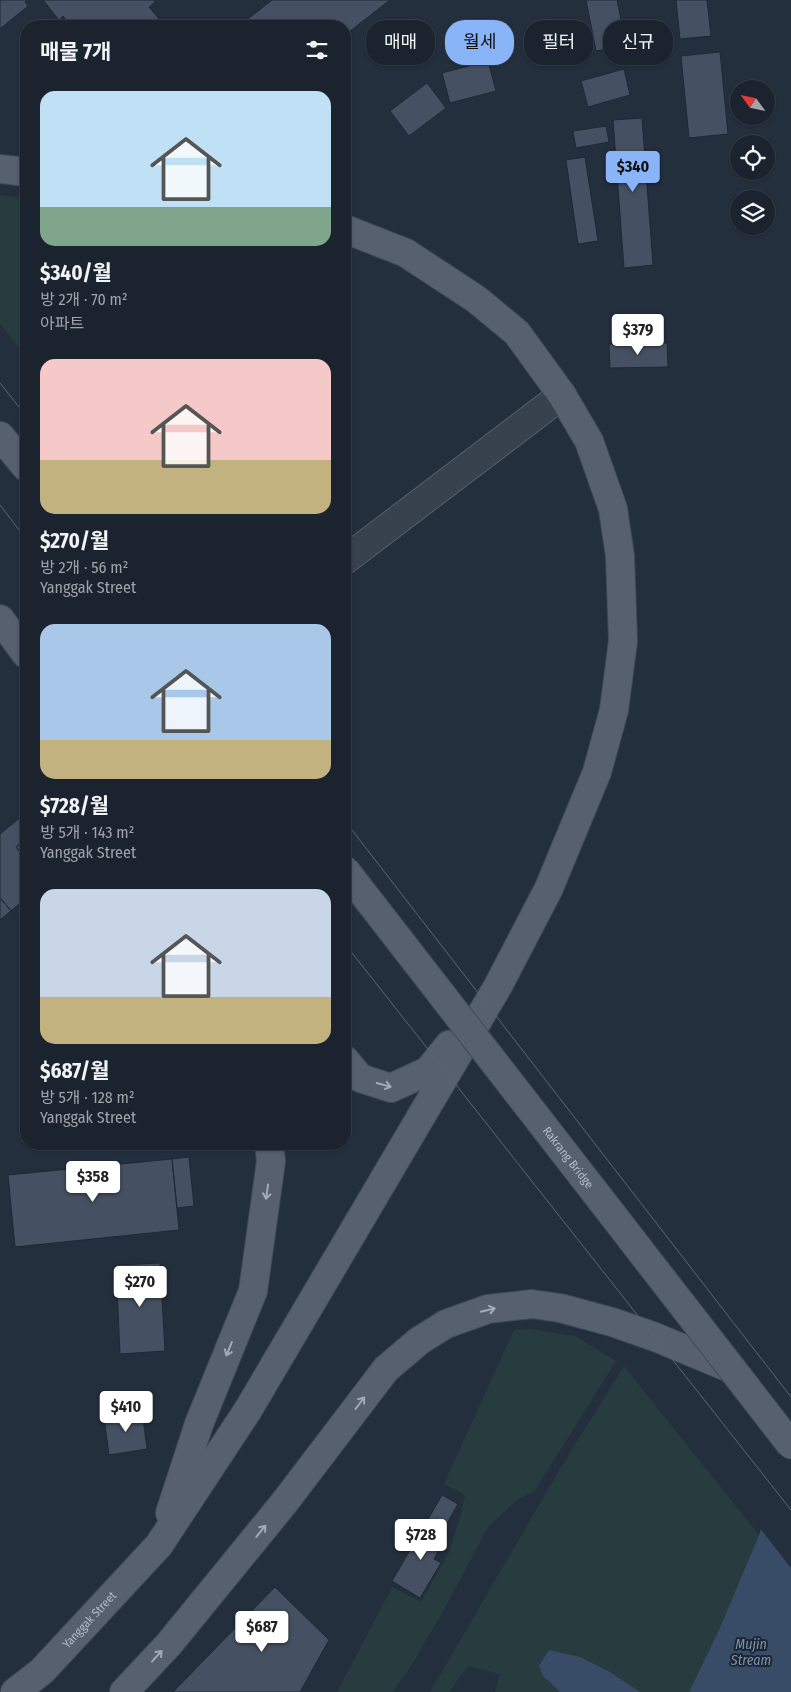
<!DOCTYPE html>
<html lang="ko">
<meta charset="utf-8">
<style>
:root{--surface:#1b232e;--page:#242b36;--text:#f1f3f6;--muted:#a0a4aa;--line:#39404a;--accent:#8ab4f8}
body{margin:0;font-family:"Fira Sans Condensed","Noto Sans KR",sans-serif;background:var(--page);color:var(--text);height:100vh;display:flex;flex-direction:column;font-size:19px;white-space:nowrap}
*{box-sizing:border-box;margin:0}
p{font-size:16px;color:var(--muted)}
.icon{flex:none;width:28px;height:28px;fill:none;stroke:currentColor;stroke-width:2;stroke-linecap:round;stroke-linejoin:round}
.map{position:relative;flex:1;overflow:hidden}
.drawer{position:absolute;left:20px;top:20px;width:331px;height:1130px;display:flex;flex-direction:column;background:var(--surface);border-radius:20px;box-shadow:0 1px 4px #0004,0 0 0 1px var(--line)}
.drawer>*{flex:none}
.top-card{position:absolute;left:366px;top:20px;width:349px;height:45px;display:flex;gap:10px}
.needle{width:32px;rotate:303deg}
.tools{position:absolute;left:730px;top:80px;display:grid;gap:10px}
.tools a{display:grid;place-items:center;width:45px;height:45px;border-radius:50%;background:var(--surface);box-shadow:0 1px 4px #0004,0 0 0 1px var(--line);font-size:25px}
.price{position:absolute;translate:-50% -42px;padding:0 11px;border-radius:5px;background:#fff;color:#222;font-size:16px;line-height:32px;filter:drop-shadow(0 1px 2px #0008)}
.price::after{content:'';position:absolute;left:50%;top:30px;width:15px;height:11px;margin-left:-8px;background:inherit;clip-path:polygon(0 0,100% 0,50% 100%)}
.price.on{background:var(--accent);color:#111}
ul{padding:0;list-style:none}
li{display:grid;align-content:center;gap:10px;height:265px;padding:0 20px}
li span{display:grid;place-items:center;height:155px;border-radius:15px;color:#555}
li>.icon{margin-inline-start:auto}
span .icon{width:90px;height:90px;fill:#fffc;stroke-width:1}
li b{font-size:21px}
h2{display:flex;justify-content:space-between;align-items:center;height:60px;padding:0 20px;font-size:21px}
.pill{padding:0 18px;border-radius:20px;background:var(--surface);box-shadow:0 1px 4px #0004,0 0 0 1px var(--line);font-size:18px;line-height:45px}
.pill.on{background:var(--accent);color:#111}
.map>svg:first-child{display:block}
.green{fill:#263c3f}
.water{fill:#394c67}
.pier{fill:#242f3e}
.building{fill:#455162;stroke:#1f2835}
.lines{fill:none;stroke-linecap:round;stroke-linejoin:round}
.minor-casing{stroke:#565f6c;stroke-width:30}
.major-casing{stroke:#414a57;stroke-width:30}
.minor{stroke:#38414e;stroke-width:28}
.major{stroke:#56606e;stroke-width:28}
.tram{stroke:#5a6575;stroke-width:1}
.major-bridge-casing{stroke:#414a57;stroke-width:30;stroke-linecap:butt}
.major-bridge{stroke:#56606e;stroke-width:28}
.oneway{stroke:#a1aab7}
.labels{text-anchor:middle;stroke-width:4;stroke-linejoin:round;paint-order:stroke}
.street-label{font-size:12px;fill:#b4bcc9;stroke:#1d2633}
.water-label{font-size:14px;font-style:italic;fill:#7c92b1;stroke:#1d2633}
</style>
<div class="map">
<svg width="791" height="1692" viewBox="0 0 791 1692">
<rect width="100%" height="100%" fill="#242f3e"/>
<path class="green" d="M0,195L26,198V357L0,324Z
M529,1329L575,1336L616,1361L534,1492L517,1500L488,1527L441,1615L408,1671L392,1692H337L392,1587L421,1602L448,1554L460,1518L465,1495L444,1484L514,1330Z
M624,1366L759,1535L719,1630L689,1692H640L610,1672L580,1657L549,1650L543,1676L560,1692H495L500,1674L468,1666L449,1692H430L560,1469Z"/>
<path class="water" d="M791,1432V1692H689L719,1630L759,1535Z
M549,1650L580,1657L610,1672L640,1692H560L543,1676L539,1666Z"/>
<path class="pier" d="M791,1430V1568L759,1527L789,1432Z"/>
<path class="building" d="M0,0H27L25,2L28,6L0,29Z
M43,0H154L155,2L149,7L160,20L152,26H71L63,16L59,20Z
M272,0H390L345,35V26H239Z
M586,0H617L626,45L596,51Z
M676,0H707L711,36L680,39Z
M720,52L728,134L689,138L681,56Z
M488,61L496,91L450,103L442,73Z
M624,69L630,95L588,107L581,81Z
M427,83L446,108L409,136L390,111Z
M642,118L653,265L624,268L613,120Z
M606,126L609,142L576,148L573,131Z
M585,157L598,241L578,244L566,160Z
M667,343L668,367L610,368L609,344Z
M26,813V839L16,847L26,859V898L11,911L0,898V834Z
M26,839V859L16,847Z
M0,898L11,911L0,920Z
M189,1157L194,1206L177,1208L172,1159Z
M172,1159L179,1230L15,1247L8,1175Z
M160,1263L165,1351L120,1354L116,1265Z
M142,1411L147,1449L109,1455L104,1417Z
M442,1495L458,1504L443,1530L427,1521Z
M427,1521L448,1533L434,1559L441,1563L420,1598L392,1581Z
M275,1587L329,1640L300,1692H173Z"/>
<g class="lines">
<g class="minor-casing">
<path id="minor" d="M345,560L562,395"/>
</g>
<g class="major-casing">
<g id="major">
<path d="M0,169L26,172"/>
<path d="M0,436L26,467"/>
<path d="M0,619L26,654"/>
<path d="M345,1060L360,1078L391,1088L428,1071L449,1045"/>
<path d="M170,1513L199,1424L253,1291L271,1161L269,1144"/>
<path id="s1" d="M15,1692L42,1671L159,1545L248,1410L498,986L549,888L597,772L614,710L623,641L620,556L613,509L589,441L562,395L517,333L476,299L406,253L345,229"/>
<path d="M124,1692L169,1644L284,1503L386,1369L419,1341L446,1324L488,1309L532,1304L560,1308L612,1322L655,1337L732,1369"/>
</g>
</g>
<use href="#minor" class="minor"/>
<use href="#major" class="major"/>
<path class="tram" d="M0,383L26,416
M0,505L26,539
M345,821L791,1397
M345,944L791,1510"/>
<g class="major-bridge-casing">
<g id="major-bridge">
<path id="s2" d="M345,870L791,1445"/>
</g>
</g>
<use href="#major-bridge" class="major-bridge"/>
</g>
<defs><path id="oneway-shaft" d="M-6 0H5M1.5-3L5.5 0L1.5 3" fill="none" stroke-width="1.6" stroke-linecap="round" stroke-linejoin="round" transform="scale(1.25)"/></defs>
<g class="oneway">
<use href="#oneway-shaft" transform="translate(384 1085) rotate(15)"/>
<use href="#oneway-shaft" transform="translate(267 1192) rotate(98)"/>
<use href="#oneway-shaft" transform="translate(488 1310) rotate(-13)"/>
<use href="#oneway-shaft" transform="translate(229 1349) rotate(112)"/>
<use href="#oneway-shaft" transform="translate(360 1403) rotate(-53)"/>
<use href="#oneway-shaft" transform="translate(261 1531) rotate(-51)"/>
<use href="#oneway-shaft" transform="translate(157 1656) rotate(-48)"/>
</g>
<g class="labels">
<g class="street-label">
<text dy="4" stroke="none"><textPath href="#s2" startOffset="364">Rakrang Bridge</textPath></text>
<text dy="4" stroke="none"><textPath href="#s1" startOffset="104">Yanggak Street</textPath></text>
</g>
<g class="water-label">
<text x="751" y="1649">Mujin<tspan x="751" dy="16">Stream</tspan></text>
</g>
</g>
</svg>
<div class="tools">
<a><svg class="needle" viewBox="-14 -14 28 28"><path d="M0-13l5 13h-10z" fill="#e53935"/><path d="M0 13l5-13h-10z" fill="#a0a4aa"/></svg></a>
<a><svg class="icon" aria-label="locate" viewBox="0 0 24 24"><circle cx="12" cy="12" r="6"/><path d="M12 2v4M12 18v4M2 12h4M18 12h4"/></svg></a>
<a><svg class="icon" aria-label="layers" viewBox="0 0 24 24"><path d="M12 4l9 5-9 5-9-5zM3 14l9 5 9-5"/></svg></a>
</div>
<b class="price on" style="left:633px;top:193px">$340</b>
<b class="price" style="left:638px;top:356px">$379</b>
<b class="price" style="left:93px;top:1203px">$358</b>
<b class="price" style="left:140px;top:1308px">$270</b>
<b class="price" style="left:126px;top:1433px">$410</b>
<b class="price" style="left:421px;top:1561px">$728</b>
<b class="price" style="left:262px;top:1653px">$687</b>
<div class="top-card">
<a class="pill">매매</a>
<a class="pill on">월세</a>
<a class="pill">필터</a>
<a class="pill">신규</a>
</div>
<section class="drawer">
<h2>매물 7개<svg class="icon" aria-label="filters" viewBox="0 0 24 24"><path d="M4 7h16M4 17h16"/><circle cx="9" cy="7" r="2"/><circle cx="15" cy="17" r="2"/></svg></h2>
<ul>
<li><span style="background:linear-gradient(#bfe0f5 75%,#7fa58c 0)"><svg class="icon" aria-label="home" viewBox="0 0 24 24"><path d="M3 11l9-7 9 7M6 9v11h12V9"/></svg></span><div><b>$340/월</b><p>방 2개 · 70 m²</p><p>아파트</p></div></li>
<li><span style="background:linear-gradient(#f6c9c9 65%,#c2b280 0)"><svg class="icon" aria-label="home" viewBox="0 0 24 24"><path d="M3 11l9-7 9 7M6 9v11h12V9"/></svg></span><div><b>$270/월</b><p>방 2개 · 56 m²</p><p>Yanggak Street</p></div></li>
<li><span style="background:linear-gradient(#a9c7e8 75%,#c2b280 0)"><svg class="icon" aria-label="home" viewBox="0 0 24 24"><path d="M3 11l9-7 9 7M6 9v11h12V9"/></svg></span><div><b>$728/월</b><p>방 5개 · 143 m²</p><p>Yanggak Street</p></div></li>
<li><span style="background:linear-gradient(#c9d6e8 70%,#c2b280 0)"><svg class="icon" aria-label="home" viewBox="0 0 24 24"><path d="M3 11l9-7 9 7M6 9v11h12V9"/></svg></span><div><b>$687/월</b><p>방 5개 · 128 m²</p><p>Yanggak Street</p></div></li>
</ul>
</section>
</div>
